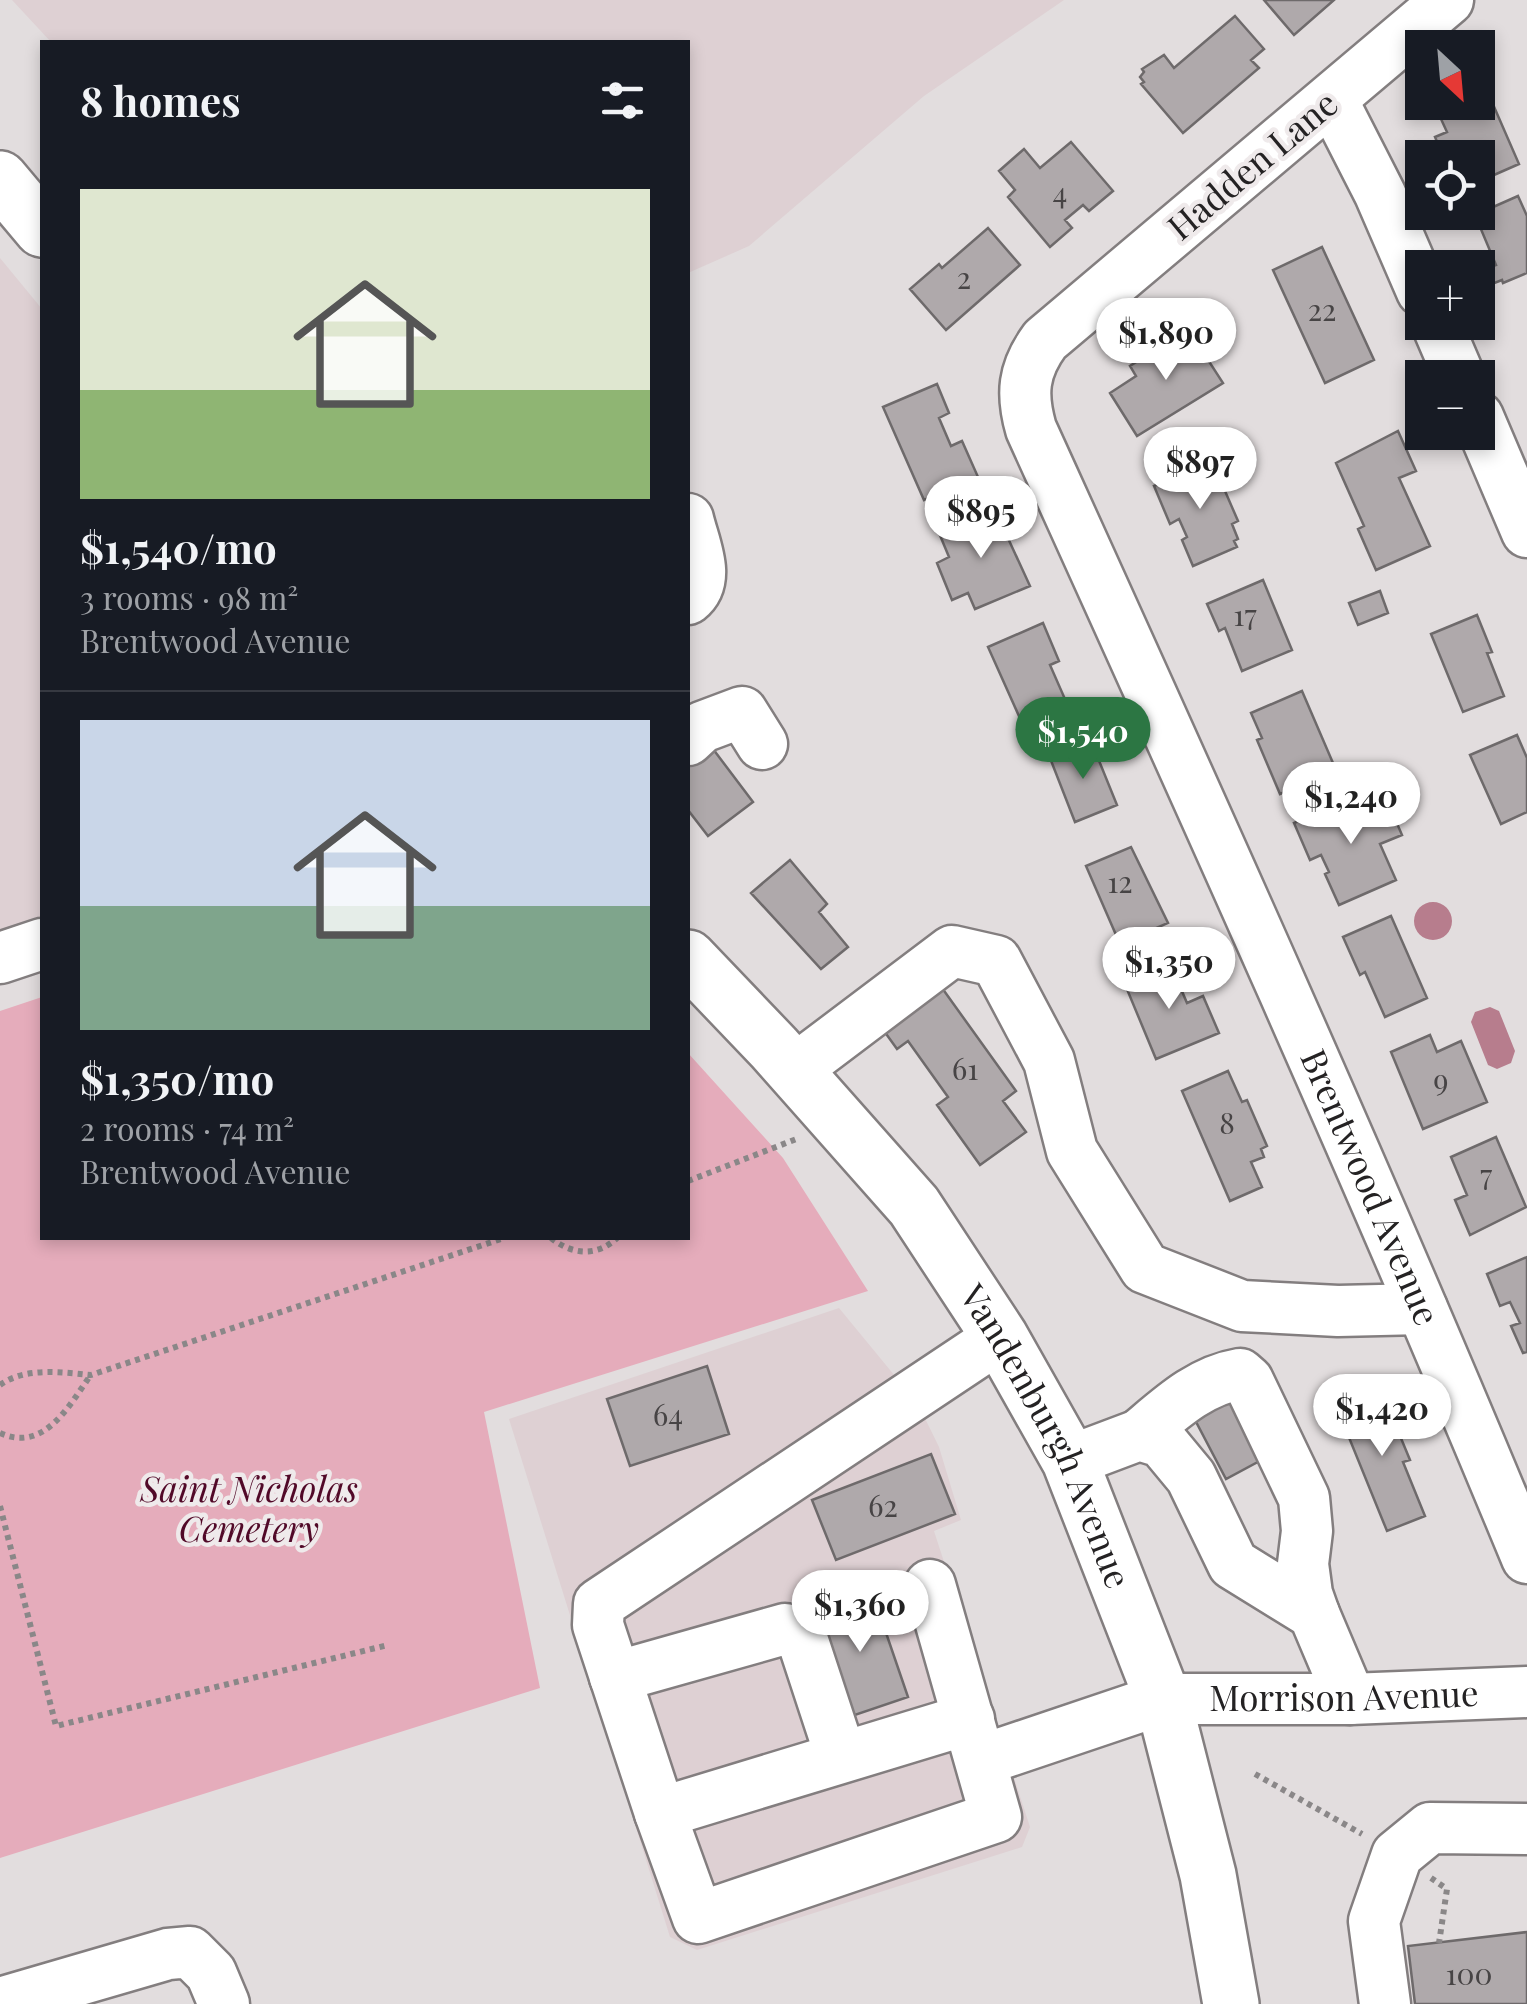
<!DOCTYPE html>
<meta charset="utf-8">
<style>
:root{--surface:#171b24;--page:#242831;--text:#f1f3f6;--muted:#9ea1a6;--line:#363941;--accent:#2c7643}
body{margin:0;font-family:"Playfair Display",serif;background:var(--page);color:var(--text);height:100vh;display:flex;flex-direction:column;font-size:38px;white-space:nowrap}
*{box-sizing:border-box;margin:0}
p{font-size:32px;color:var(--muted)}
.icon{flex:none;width:55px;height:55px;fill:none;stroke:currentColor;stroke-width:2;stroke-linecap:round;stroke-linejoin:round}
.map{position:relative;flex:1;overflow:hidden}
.panel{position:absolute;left:40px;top:40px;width:650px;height:1200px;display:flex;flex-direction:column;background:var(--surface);border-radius:0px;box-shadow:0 5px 15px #0003}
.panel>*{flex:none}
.needle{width:65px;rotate:154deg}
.buttons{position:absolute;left:1405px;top:30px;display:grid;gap:20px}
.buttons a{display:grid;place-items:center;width:90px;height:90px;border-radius:0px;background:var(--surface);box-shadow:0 5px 15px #0003;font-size:50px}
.price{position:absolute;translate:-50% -85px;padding:0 22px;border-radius:35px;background:#fff;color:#222;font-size:32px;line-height:65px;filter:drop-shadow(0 2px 5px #0008)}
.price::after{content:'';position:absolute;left:50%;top:60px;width:30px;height:22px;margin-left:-15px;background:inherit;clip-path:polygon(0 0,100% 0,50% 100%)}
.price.active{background:var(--accent);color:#fff}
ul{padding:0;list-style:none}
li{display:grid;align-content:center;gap:20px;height:530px;padding:0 40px}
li+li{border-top:2px solid var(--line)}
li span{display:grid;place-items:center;height:310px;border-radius:0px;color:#555}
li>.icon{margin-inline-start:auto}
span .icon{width:180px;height:180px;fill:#fffc;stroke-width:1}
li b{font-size:42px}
h2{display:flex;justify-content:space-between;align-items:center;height:120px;padding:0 40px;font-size:42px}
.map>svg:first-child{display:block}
.built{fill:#ded0d3}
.green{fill:#e5acbb}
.water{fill:#b77d8d}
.building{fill:#afa9ab;stroke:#6e6a6b;stroke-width:2.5}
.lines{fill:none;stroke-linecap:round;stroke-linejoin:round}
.minor-casing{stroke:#837e7f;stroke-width:55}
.major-casing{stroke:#837e7f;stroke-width:60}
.path{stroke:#8a8788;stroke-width:6;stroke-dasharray:5 5;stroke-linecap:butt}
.minor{stroke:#fff;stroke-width:50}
.major{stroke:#fff;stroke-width:55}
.labels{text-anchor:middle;stroke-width:9;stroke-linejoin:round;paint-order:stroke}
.number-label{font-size:30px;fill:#474445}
.street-label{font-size:35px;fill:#242223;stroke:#efeaeb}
.park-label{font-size:35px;font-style:italic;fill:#510928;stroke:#efeaeb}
</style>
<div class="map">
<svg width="1527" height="2004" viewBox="0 0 1527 2004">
<rect width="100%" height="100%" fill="#e2ddde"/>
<path class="built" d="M12,0H1064L924,96L749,246L688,273V42H51Z
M0,258L42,309V917L0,930Z
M839,1308L918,1404L939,1447L961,1520L934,1531L1030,1827L1022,1847L697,1950L670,1937L509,1419Z"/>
<path class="green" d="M42,997V1238H688V1053L783,1158L868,1291L484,1412L540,1688L0,1858V1011Z"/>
<path class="water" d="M1414 921a19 19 0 1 1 38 0a19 19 0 1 1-38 0Z
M1490,1007L1499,1011L1515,1051L1511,1063L1497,1069L1488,1065L1471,1022L1475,1012Z"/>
<path class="building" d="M1264,0H1334L1294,35Z
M1235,16L1264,49L1251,60L1259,68L1183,133L1141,84L1144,82L1140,77L1144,72L1142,69L1164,55L1174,68Z
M1485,86L1519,164L1478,182V158H1444L1435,137L1447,132L1436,108L1448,102H1478V89Z
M1071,142L1113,191L1089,211L1083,205L1065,220L1072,228L1050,247L1008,197L1015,190L999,171L1024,149L1040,168Z
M1518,196L1527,216V273L1503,283L1502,280L1492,284L1485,269L1496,265L1475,215Z
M988,228L1020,265L946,330L910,289L939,264L942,268Z
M1322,247L1374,360L1325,383L1273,270Z
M1188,329L1223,383L1137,436L1110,393L1136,376L1130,366Z
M937,384L949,413L939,418L951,446L962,441L978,477L924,500L883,407Z
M1398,431L1416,471L1399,478L1430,546L1376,570L1358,529L1364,526L1336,463Z
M1212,461L1238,521L1232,524L1238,539L1234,541L1237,547L1193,566L1182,540L1187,537L1179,519L1170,524L1154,486Z
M995,510L1030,586L975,609L968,593L952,600L937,563L949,557L939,533Z
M1263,580L1292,650L1242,671L1225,628L1219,631L1207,604Z
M1380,591L1388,613L1358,625L1349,603Z
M1477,615L1492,652L1487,653L1504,696L1463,712L1431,634Z
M1043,623L1059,661L1050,665L1068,706L1023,725L988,647Z
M1302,691L1336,770L1280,794L1257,740L1262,738L1251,713Z
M1517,735L1527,758V812L1501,824L1470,755Z
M1091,741L1117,805L1075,822L1050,758Z
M710,745L753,802L708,836L688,810V762Z
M1358,796L1367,815L1389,805L1402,835L1380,844L1396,880L1339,905L1325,874L1329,872L1321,855L1310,860L1294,823Z
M1131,847L1168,923L1120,944L1086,866Z
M790,860L827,904L819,912L848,947L821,969L751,893Z
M1391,916L1427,998L1385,1017L1365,972L1360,975L1343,937Z
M1170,963L1187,1003L1203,996L1219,1033L1156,1059L1124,982Z
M937,981L1016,1091L1003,1101L1026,1132L980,1165L937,1105L948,1097L908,1041L897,1049L879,1024Z
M1430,1035L1437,1052L1461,1041L1487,1102L1423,1129L1391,1052Z
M1228,1071L1242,1102L1247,1100L1267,1146L1261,1149L1264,1157L1251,1162L1262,1187L1230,1201L1182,1091Z
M1496,1137L1526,1207L1470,1235L1455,1200L1467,1195L1451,1157Z
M1527,1257V1352L1523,1353L1511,1326L1520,1323L1510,1302L1500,1306L1487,1274Z
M707,1366L729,1434L630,1466L607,1399Z
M1381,1390L1410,1460L1403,1462L1425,1516L1387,1531L1337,1408Z
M1234,1395L1267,1457L1226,1479L1193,1416Z
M931,1454L955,1514L836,1560L812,1500Z
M871,1589L908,1697L846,1718L813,1622L835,1615L831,1603Z
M1527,1932V2004H1415L1408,1946Z"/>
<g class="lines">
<g class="minor-casing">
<g id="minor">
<path id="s1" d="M1448,0L1045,340C1023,370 1021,394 1031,429C1201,803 1370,1178 1527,1558"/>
<path d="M1332,100L1380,194L1422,291"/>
<path d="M1436,322L1460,378"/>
<path d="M1478,417L1527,532"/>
<path d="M688,519C694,545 712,580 688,599"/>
<path d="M688,740L702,727L742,712L762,744"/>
<path d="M0,958L42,944"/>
<path d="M793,1071L952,951L996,961L1049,1061L1072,1151L1145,1268L1242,1306L1338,1311L1422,1309"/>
<path d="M1139,1435C1170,1409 1199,1381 1240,1374L1248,1381L1304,1498L1307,1531L1303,1564L1307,1594L1314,1614"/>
<path d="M1070,1461L1139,1435L1162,1442L1191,1477L1233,1564L1314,1614L1350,1699"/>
<path d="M615,1677L785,1629L800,1632L841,1757"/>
<path d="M969,1719L660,1813L598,1625L599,1604L1000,1337"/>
<path id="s2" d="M982,1760L1163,1699H1350L1527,1692"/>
<path d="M660,1813L698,1918L996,1817L930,1585"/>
<path d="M0,2003L168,1954L190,1952L211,1973L224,2004"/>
<path d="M1385,2004L1374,1921L1397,1855L1430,1828L1527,1829"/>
</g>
</g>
<g class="major-casing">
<g id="major">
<path d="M0,179L42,229"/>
<path id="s3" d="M688,958L774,1048L914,1206L1000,1337L1070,1461L1163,1699L1208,1875L1231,2004"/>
</g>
</g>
<path class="path" d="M688,1181L799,1138
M551,1238C572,1255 597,1257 617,1238
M0,1385C25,1367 61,1372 91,1375L504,1238
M0,1433C44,1453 69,1406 90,1376
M0,1506L56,1726L388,1645
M1255,1774L1362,1834
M1431,1878L1447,1889L1439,1943"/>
<use href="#minor" class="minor"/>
<use href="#major" class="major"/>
</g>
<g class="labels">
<g class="number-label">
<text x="1060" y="204">4</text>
<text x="964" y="289">2</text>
<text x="1322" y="321">22</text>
<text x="1245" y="626">17</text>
<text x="1120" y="893">12</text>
<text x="965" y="1080">61</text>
<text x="1441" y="1091">9</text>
<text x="1227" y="1134">8</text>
<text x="1486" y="1186">7</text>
<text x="668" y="1426">64</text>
<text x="883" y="1517">62</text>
<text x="1469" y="1985">100</text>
</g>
<g class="street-label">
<text transform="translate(1253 166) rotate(-40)" y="12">Hadden Lane</text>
<text dy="12" stroke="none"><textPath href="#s1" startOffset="1452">Brentwood Avenue</textPath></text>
<text dy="12" stroke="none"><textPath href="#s3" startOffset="602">Vandenburgh Avenue</textPath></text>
<text dy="12" stroke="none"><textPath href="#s2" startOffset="372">Morrison Avenue</textPath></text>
</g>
<g class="park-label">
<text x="249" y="1502">Saint Nicholas<tspan x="249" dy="40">Cemetery</tspan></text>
</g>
</g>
</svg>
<div class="buttons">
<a><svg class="needle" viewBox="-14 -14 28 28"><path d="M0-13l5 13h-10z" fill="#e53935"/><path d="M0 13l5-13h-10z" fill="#9ea1a6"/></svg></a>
<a><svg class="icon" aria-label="locate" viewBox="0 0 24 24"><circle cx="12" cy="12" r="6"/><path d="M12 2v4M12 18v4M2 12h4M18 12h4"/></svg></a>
<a>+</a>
<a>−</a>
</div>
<b class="price" style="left:1166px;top:383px">$1,890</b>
<b class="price" style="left:1200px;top:512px">$897</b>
<b class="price" style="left:981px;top:561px">$895</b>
<b class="price active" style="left:1083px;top:782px">$1,540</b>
<b class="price" style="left:1351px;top:847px">$1,240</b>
<b class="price" style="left:1169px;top:1012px">$1,350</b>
<b class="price" style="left:1382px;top:1459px">$1,420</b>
<b class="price" style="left:860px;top:1655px">$1,360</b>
<section class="panel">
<h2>8 homes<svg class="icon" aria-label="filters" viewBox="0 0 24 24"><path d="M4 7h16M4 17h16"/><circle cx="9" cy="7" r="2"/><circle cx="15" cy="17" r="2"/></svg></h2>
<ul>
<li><span style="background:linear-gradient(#dfe7d0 65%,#8fb573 0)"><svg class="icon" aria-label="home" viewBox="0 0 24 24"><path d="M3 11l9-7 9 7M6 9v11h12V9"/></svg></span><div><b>$1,540/mo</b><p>3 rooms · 98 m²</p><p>Brentwood Avenue</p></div></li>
<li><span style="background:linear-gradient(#c9d6e8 60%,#7fa58c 0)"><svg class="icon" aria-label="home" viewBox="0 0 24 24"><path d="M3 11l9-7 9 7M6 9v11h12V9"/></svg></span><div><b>$1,350/mo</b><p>2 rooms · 74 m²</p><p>Brentwood Avenue</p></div></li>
</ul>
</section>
</div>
